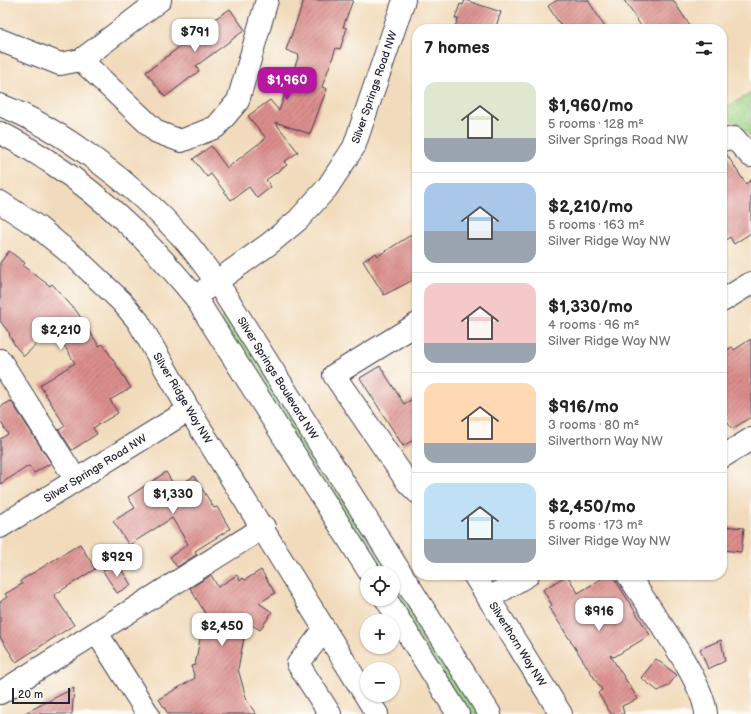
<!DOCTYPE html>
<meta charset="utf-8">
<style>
:root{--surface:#fff;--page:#f2f2f2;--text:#222;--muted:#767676;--line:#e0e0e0;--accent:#b5179e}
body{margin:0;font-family:"Balsamiq Sans",sans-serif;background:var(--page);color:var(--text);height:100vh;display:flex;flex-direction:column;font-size:15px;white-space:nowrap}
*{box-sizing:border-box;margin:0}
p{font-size:13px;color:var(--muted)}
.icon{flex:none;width:22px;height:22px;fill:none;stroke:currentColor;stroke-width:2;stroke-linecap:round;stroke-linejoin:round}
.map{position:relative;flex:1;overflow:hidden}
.panel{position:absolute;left:412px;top:24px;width:315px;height:556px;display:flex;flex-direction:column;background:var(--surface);border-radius:16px;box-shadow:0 1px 3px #0004}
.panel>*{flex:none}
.controls{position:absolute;left:360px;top:566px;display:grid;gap:8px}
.controls a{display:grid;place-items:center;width:40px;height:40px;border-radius:50%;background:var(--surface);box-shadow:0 1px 3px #0004;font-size:20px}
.scale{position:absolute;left:12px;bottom:10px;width:58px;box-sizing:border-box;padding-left:4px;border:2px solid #22223b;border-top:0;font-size:11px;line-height:14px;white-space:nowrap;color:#22223b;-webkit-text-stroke:3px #fdfcf7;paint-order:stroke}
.price{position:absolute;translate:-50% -34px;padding:0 9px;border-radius:8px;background:#fff;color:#222;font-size:13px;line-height:26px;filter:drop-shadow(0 1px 2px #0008)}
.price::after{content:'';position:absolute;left:50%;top:24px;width:12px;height:9px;margin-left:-6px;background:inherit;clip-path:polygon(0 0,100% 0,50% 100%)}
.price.active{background:var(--accent);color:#fff}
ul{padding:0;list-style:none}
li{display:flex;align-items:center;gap:12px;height:100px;padding:0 12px}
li+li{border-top:1px solid var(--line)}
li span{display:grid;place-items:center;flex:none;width:112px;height:80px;border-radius:12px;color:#555}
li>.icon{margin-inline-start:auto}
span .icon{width:48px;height:48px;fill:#fffc;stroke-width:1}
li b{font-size:17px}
h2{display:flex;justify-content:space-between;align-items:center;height:48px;padding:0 12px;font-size:17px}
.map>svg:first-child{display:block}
.grass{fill:#9dd384;stroke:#607a60}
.park{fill:url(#park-dots);stroke:#607a60}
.building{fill:url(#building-hatch)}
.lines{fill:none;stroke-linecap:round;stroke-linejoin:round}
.minor-casing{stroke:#413e4e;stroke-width:24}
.minor{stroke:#fff;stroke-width:22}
.labels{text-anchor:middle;stroke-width:4;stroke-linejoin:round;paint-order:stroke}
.street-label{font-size:11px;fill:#22223b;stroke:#fdfcf7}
</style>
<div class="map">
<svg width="751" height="714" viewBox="0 0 751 714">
<defs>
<pattern id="park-dots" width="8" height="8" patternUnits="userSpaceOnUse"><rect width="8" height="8" fill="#9dd384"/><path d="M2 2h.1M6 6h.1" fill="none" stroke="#87b573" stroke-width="1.8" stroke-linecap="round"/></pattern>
<pattern id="building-hatch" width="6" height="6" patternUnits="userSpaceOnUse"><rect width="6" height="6" fill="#db8e8c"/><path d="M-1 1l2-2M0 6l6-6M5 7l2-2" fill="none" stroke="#b17474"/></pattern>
</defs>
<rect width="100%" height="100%" fill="#fdfcf7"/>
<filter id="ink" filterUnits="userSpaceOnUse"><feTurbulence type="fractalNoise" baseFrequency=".025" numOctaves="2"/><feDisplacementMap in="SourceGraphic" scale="8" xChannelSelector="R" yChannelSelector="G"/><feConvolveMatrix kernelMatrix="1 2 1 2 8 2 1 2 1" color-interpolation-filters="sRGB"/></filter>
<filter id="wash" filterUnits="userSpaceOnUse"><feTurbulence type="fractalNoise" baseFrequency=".012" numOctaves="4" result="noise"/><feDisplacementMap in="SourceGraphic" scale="16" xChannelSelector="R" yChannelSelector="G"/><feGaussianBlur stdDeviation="0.9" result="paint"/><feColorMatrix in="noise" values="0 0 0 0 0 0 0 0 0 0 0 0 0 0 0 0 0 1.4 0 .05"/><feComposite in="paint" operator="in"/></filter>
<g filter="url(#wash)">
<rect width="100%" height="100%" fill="#f2dbbc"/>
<path class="grass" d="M223,306H224L482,714H467L393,596V573H379L222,323Z"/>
<path class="park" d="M751,93V136L722,112V110Z"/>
<g id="blocks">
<path class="building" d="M304,0H353L343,27L347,28L340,49L336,48L322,87L327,89L321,104L310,134L275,122L298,152L284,162L287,165L266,180L271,187L257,198L249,187L231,200L211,174L207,177L193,159L211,146L227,168L266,138L248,116L270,100L279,111L299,55L286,50Z
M465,0L501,12L495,29H454L458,19L455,18L460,4L463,5Z
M557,0H588L606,29H563L548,6Z
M624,0H673L692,29H643Z
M230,9L245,30L196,66L199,71L165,97L146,72L185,43L183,40Z
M722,152H725L746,184L751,180V233L734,244L730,237L722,242Z
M417,231V278L384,295L363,261L376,253L378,256Z
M9,251L25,263L23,266L50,286L52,284L77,312L99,346L103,344L131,388L110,400L118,413L93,428L97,434L72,450L59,430L65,426L40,385L75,363L62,342L51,331L24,356L16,347L9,335L10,334L0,321V263Z
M751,339V417L732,429L722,414V353L732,347L734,350Z
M380,366L404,404L417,396V438L403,446L360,378Z
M11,401L51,463L34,473L29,466L0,484V439L8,434L0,421V407Z
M166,472L174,485L179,482L180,485L194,476L214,508L217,507L230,529L195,551L197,554L177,567L170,557L188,544L172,518L129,545L113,521L135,508L128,497Z
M722,526L744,528L741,552L722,550Z
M80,544L95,569L54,595L74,625L16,662L0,637V602L7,597L5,594L22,584L20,581Z
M117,563L131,585L117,593L103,571Z
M261,570L275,593L259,603L272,612L260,630L247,622L238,669L247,701L256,714H168L159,699L195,678L191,666L195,665L205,613L190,588L211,575L218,587L237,575L240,581L243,578L245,580Z
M567,575L578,593L608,575H612L650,635L614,657L610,655L638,699L622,706L624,714H611L598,693L602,690L549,607L552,605L543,590Z
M721,640L725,661L708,669L700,649Z
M656,659L677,675L668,686L658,691L641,678Z
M74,688L72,714H23Z"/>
</g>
</g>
<g filter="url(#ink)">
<use href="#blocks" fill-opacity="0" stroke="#413e4e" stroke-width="1"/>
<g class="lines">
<g class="minor-casing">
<path id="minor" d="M0,40L60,64L81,60L160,0
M81,60L157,132L181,141L216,127L238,101L267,0
M0,105C61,128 135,186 179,234C193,248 204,266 217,282L490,714
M0,133C18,141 34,152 50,162C107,199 152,245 195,297L370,573
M722,140L734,138L751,156
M0,202L38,227L77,259L122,302L138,321L189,410L377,714
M206,289L269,244L298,220L327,188L354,147L404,0
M722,301L751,283
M417,324L334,375L408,483L417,492
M0,360L76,480
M722,457L751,439
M0,527L189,410
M474,575L561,714
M628,575C648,606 704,681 706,714
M489,598L528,575
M386,599L458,714
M324,630L298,664L330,714
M97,633L148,714
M0,693L264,527"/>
</g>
<use href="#minor" class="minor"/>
</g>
</g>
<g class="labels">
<g class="street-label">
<text transform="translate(374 87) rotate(-71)" y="4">Silver Springs Road NW</text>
<text transform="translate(278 378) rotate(58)" y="4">Silver Springs Boulevard NW</text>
<text transform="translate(183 398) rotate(59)" y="4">Silver Ridge Way NW</text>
<text transform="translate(95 468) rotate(-32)" y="4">Silver Springs Road NW</text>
<text transform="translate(518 644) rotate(58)" y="4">Silverthorn Way NW</text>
</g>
</g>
</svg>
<div class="controls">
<a><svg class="icon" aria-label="locate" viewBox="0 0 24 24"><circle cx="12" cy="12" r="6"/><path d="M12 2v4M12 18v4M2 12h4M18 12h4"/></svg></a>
<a>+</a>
<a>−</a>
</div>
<div class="scale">20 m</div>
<b class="price" style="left:195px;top:53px">$791</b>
<b class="price active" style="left:287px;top:101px">$1,960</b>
<b class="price" style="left:61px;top:351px">$2,210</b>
<b class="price" style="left:173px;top:515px">$1,330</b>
<b class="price" style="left:117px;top:578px">$929</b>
<b class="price" style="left:599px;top:632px">$916</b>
<b class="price" style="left:222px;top:647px">$2,450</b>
<section class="panel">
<h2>7 homes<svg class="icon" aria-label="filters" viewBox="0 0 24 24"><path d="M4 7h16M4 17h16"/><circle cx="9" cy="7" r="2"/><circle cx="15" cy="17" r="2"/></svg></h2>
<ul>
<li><span style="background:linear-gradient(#dfe7d0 70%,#9aa5b1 0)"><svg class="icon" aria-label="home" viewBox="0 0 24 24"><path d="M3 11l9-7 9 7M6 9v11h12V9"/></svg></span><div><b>$1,960/mo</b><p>5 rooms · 128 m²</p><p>Silver Springs Road NW</p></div></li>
<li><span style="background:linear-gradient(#a9c7e8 60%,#9aa5b1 0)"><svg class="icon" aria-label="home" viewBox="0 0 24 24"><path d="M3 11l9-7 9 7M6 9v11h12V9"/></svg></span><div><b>$2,210/mo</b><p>5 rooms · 163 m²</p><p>Silver Ridge Way NW</p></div></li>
<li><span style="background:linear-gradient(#f6c9c9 75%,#9aa5b1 0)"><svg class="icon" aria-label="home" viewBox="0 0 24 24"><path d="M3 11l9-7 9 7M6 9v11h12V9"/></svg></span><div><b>$1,330/mo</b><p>4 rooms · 96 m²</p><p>Silver Ridge Way NW</p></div></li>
<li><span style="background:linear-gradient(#ffd9b3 75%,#9aa5b1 0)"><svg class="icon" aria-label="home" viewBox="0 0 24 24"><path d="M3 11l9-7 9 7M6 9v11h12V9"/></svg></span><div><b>$916/mo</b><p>3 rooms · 80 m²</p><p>Silverthorn Way NW</p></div></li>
<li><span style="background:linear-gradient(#bfe0f5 70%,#9aa5b1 0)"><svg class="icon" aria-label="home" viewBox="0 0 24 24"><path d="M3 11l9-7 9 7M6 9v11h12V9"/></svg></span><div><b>$2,450/mo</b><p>5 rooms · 173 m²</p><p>Silver Ridge Way NW</p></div></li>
</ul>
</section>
</div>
